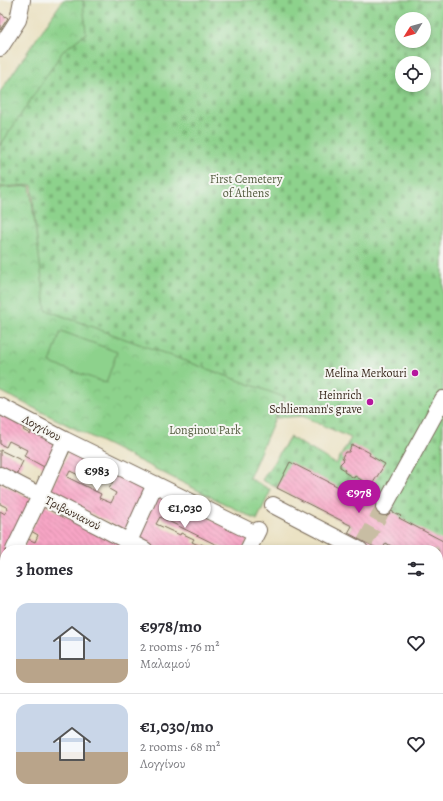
<!DOCTYPE html>
<meta charset="utf-8">
<style>
:root{--surface:#fff;--page:#f7f7f7;--text:#2b2b33;--muted:#7c7c81;--line:#e1e1e2;--accent:#b5179e}
body{margin:0;font-family:Alegreya,serif;background:var(--page);color:var(--text);height:100vh;display:flex;flex-direction:column;font-size:15px;white-space:nowrap}
*{box-sizing:border-box;margin:0}
p{font-size:13px;color:var(--muted)}
.icon{flex:none;width:22px;height:22px;fill:none;stroke:currentColor;stroke-width:2;stroke-linecap:round;stroke-linejoin:round}
.map{position:relative;flex:1;overflow:hidden}
.sheet{position:absolute;left:0px;top:545px;width:443px;height:256px;display:flex;flex-direction:column;background:var(--surface);border-radius:16px 16px 0 0;box-shadow:0 2px 6px #0003}
.sheet>*{flex:none}
.needle{width:26px;rotate:233deg}
.fabs{position:absolute;left:395px;top:12px;display:grid;gap:8px}
.fabs a{display:grid;place-items:center;width:36px;height:36px;border-radius:50%;background:var(--surface);box-shadow:0 2px 6px #0003;font-size:20px}
.price{position:absolute;translate:-50% -34px;padding:0 9px;border-radius:14px;background:#fff;color:#222;font-size:13px;line-height:26px;filter:drop-shadow(0 1px 2px #0008)}
.price::after{content:'';position:absolute;left:50%;top:24px;width:12px;height:9px;margin-left:-6px;background:inherit;clip-path:polygon(0 0,100% 0,50% 100%)}
.price.selected{background:var(--accent);color:#fff}
ul{padding:0;list-style:none}
li{display:flex;align-items:center;gap:12px;height:100px;padding:0 16px}
li+li{border-top:1px solid var(--line)}
li span{display:grid;place-items:center;flex:none;width:112px;height:80px;border-radius:12px;color:#555}
li>.icon{margin-inline-start:auto}
span .icon{width:48px;height:48px;fill:#fffc;stroke-width:1}
li b{font-size:17px}
h2{display:flex;justify-content:space-between;align-items:center;height:48px;padding:0 16px;font-size:17px}
.map>svg:first-child{display:block}
.cemetery{fill:url(#cemetery-stones);stroke:#647e55;fill-rule:evenodd}
.park{fill:url(#park-crowns);stroke:#647e55}
.garden{fill:#8dd28c;stroke:#647e55}
.building{fill:url(#building-back-hatch)}
.lines{fill:none;stroke-linecap:round;stroke-linejoin:round}
.minor-tunnel{stroke:#c8bda3;stroke-width:16;stroke-dasharray:16 8;stroke-linecap:butt}
.minor-casing{stroke:#796a58;stroke-width:18}
.minor{stroke:#fff;stroke-width:16}
.poi-dot{fill:#b5179e;stroke:#f6f6f2;stroke-width:1.5}
.labels{text-anchor:middle;stroke-width:4;stroke-linejoin:round;paint-order:stroke}
.park-label{font-size:12px;fill:#545c3f;stroke:#f6f6f2}
.poi-label{font-size:12px;fill:#3b2a1e;stroke:#f6f6f2;text-anchor:end}
.street-label{font-size:12px;fill:#3b2a1e;stroke:#f6f6f2}
</style>
<div class="map">
<svg width="443" height="801" viewBox="0 0 443 801">
<defs>
<pattern id="cemetery-stones" width="16" height="16" patternUnits="userSpaceOnUse"><rect width="16" height="16" fill="#8dd28c"/><path d="M2 7V4a2 2 0 0 1 4 0v3zM10 15v-3a2 2 0 0 1 4 0v3z" fill="#7bb478"/></pattern>
<pattern id="park-crowns" width="20" height="18" patternUnits="userSpaceOnUse"><rect width="20" height="18" fill="#8dd28c"/><path d="M2 6a3 3 0 1 1 6 0M12 15a3 3 0 1 1 6 0" fill="none" stroke="#7bb478"/></pattern>
<pattern id="building-back-hatch" width="6" height="6" patternUnits="userSpaceOnUse"><rect width="6" height="6" fill="#f8a6c6"/><path d="M-1 5l2 2M0 0l6 6M5-1l2 2" fill="none" stroke="#ca87a0"/></pattern>
</defs>
<rect width="100%" height="100%" fill="#f6f6f2"/>
<filter id="ink" filterUnits="userSpaceOnUse"><feTurbulence type="fractalNoise" baseFrequency=".025" numOctaves="2"/><feDisplacementMap in="SourceGraphic" scale="8" xChannelSelector="R" yChannelSelector="G"/><feConvolveMatrix kernelMatrix="1 2 1 2 8 2 1 2 1" color-interpolation-filters="sRGB"/></filter>
<filter id="wash" filterUnits="userSpaceOnUse"><feTurbulence type="fractalNoise" baseFrequency=".012" numOctaves="4" result="noise"/><feDisplacementMap in="SourceGraphic" scale="16" xChannelSelector="R" yChannelSelector="G"/><feGaussianBlur stdDeviation="0.9" result="paint"/><feColorMatrix in="noise" values="0 0 0 0 0 0 0 0 0 0 0 0 0 0 0 0 0 1.4 0 .05"/><feComposite in="paint" operator="in"/></filter>
<g filter="url(#wash)">
<rect width="100%" height="100%" fill="#ebe2c4"/>
<path class="cemetery" d="M76,0H443V573L438,570V550H398L386,544L382,550H380L348,533L352,526L262,480L290,437L336,464L351,438L302,416L276,418L285,398L42,313L32,185L0,187V146L58,53ZM402,19H424V41H402ZM402,63H424V85H402Z"/>
<path class="park" d="M63,0H83L86,33L63,51L0,146V92Z
M30,186L46,310L284,397L249,478L271,490L257,520L0,391V188Z"/>
<path class="garden" d="M61,331L117,352L106,383L50,363Z"/>
<g id="blocks">
<path class="building" d="M0,13L8,18L0,30Z
M0,412L26,425L23,430L30,434L33,429L59,443L46,468L24,456L27,450L9,441L6,447L0,444Z
M353,445L358,448L359,447L370,453L369,455L385,464L371,486L355,476L354,478L344,472L345,470L340,467V464L344,460L342,457L345,452H349L351,446Z
M0,450L23,461L15,478L0,470Z
M70,450L95,462L87,479L70,471L67,477L101,494L99,498L111,503L116,493L109,489L117,473L146,487L125,530L49,493Z
M290,462L366,501L367,499L401,516L399,518L443,541V573L438,570V550H398L386,543L382,550H380L348,533L352,526L277,488Z
M0,483L35,501L9,550H5V559L0,568V511L5,514L8,508L0,504Z
M158,493L249,538L242,550H227L160,517L156,524L180,535L181,533L194,539L192,542L200,546L201,544L213,550H153L135,541Z
M44,505L123,544L120,550L90,549V550H22L28,539L35,542L38,535L31,531Z
M5,585V599L0,597Z
M0,613L5,615V637L0,634Z
M443,675V695L438,692V686Z
M0,700H5V727L0,728Z
M438,710L443,712V752L438,749Z
M0,742H5V768L0,769Z
M0,774H5V796H35V798L17,801H0Z
M438,775L443,778L442,782L443,783V801H412L402,796H438Z
M52,796H76V797L53,800Z"/>
</g>
</g>
<g filter="url(#ink)">
<use href="#blocks" fill-opacity="0" stroke="#796a58" stroke-width="1"/>
<g class="lines">
<path class="minor-tunnel" d="M365,542L384,507"/>
<g class="minor-casing">
<path id="minor" d="M0,48L18,20L22,0
M0,406L65,440L256,534
M0,475L145,550
M273,505L360,550
M384,507L443,399
M14,550L40,496L65,440
M125,550L155,484
M248,550L258,530
M0,579L5,569
M0,606L5,609
M438,627L443,619
M438,701L443,703
M0,735L5,734
M44,796L45,801
M375,796L385,801
M123,801L194,796
M234,801L237,796"/>
</g>
<use href="#minor" class="minor"/>
</g>
</g>
<g class="poi-dot">
<circle cx="415" cy="373" r="4"/>
<circle cx="370" cy="402" r="4"/>
</g>
<g class="labels">
<g class="park-label">
<text x="246" y="183">First Cemetery<tspan x="246" dy="14">of Athens</tspan></text>
<text x="205" y="434">Longinou Park</text>
</g>
<g class="poi-label">
<text x="407" y="377">Melina Merkouri</text>
<text x="362" y="399">Heinrich<tspan x="362" dy="14">Schliemann's grave</tspan></text>
</g>
<g class="street-label">
<text transform="translate(42 428) rotate(28)" y="4">Λογγίνου</text>
<text transform="translate(73 513) rotate(27)" y="4">Τριβωνιανού</text>
</g>
</g>
</svg>
<div class="fabs">
<a><svg class="needle" viewBox="-14 -14 28 28"><path d="M0-13l5 13h-10z" fill="#e53935"/><path d="M0 13l5-13h-10z" fill="#7c7c81"/></svg></a>
<a><svg class="icon" aria-label="locate" viewBox="0 0 24 24"><circle cx="12" cy="12" r="6"/><path d="M12 2v4M12 18v4M2 12h4M18 12h4"/></svg></a>
</div>
<b class="price" style="left:97px;top:492px">€983</b>
<b class="price selected" style="left:359px;top:514px">€978</b>
<b class="price" style="left:185px;top:529px">€1,030</b>
<section class="sheet">
<h2>3 homes<svg class="icon" aria-label="filters" viewBox="0 0 24 24"><path d="M4 7h16M4 17h16"/><circle cx="9" cy="7" r="2"/><circle cx="15" cy="17" r="2"/></svg></h2>
<ul>
<li><span style="background:linear-gradient(#c9d6e8 70%,#b9a48a 0)"><svg class="icon" aria-label="home" viewBox="0 0 24 24"><path d="M3 11l9-7 9 7M6 9v11h12V9"/></svg></span><div><b>€978/mo</b><p>2 rooms · 76 m²</p><p>Μαλαμού</p></div><svg class="icon" aria-label="heart" viewBox="0 0 24 24"><path d="M12 20l-8-8c-3-5 5-10 8-4 3-6 11-1 8 4z"/></svg></li>
<li><span style="background:linear-gradient(#c9d6e8 60%,#b9a48a 0)"><svg class="icon" aria-label="home" viewBox="0 0 24 24"><path d="M3 11l9-7 9 7M6 9v11h12V9"/></svg></span><div><b>€1,030/mo</b><p>2 rooms · 68 m²</p><p>Λογγίνου</p></div><svg class="icon" aria-label="heart" viewBox="0 0 24 24"><path d="M12 20l-8-8c-3-5 5-10 8-4 3-6 11-1 8 4z"/></svg></li>
</ul>
</section>
</div>
